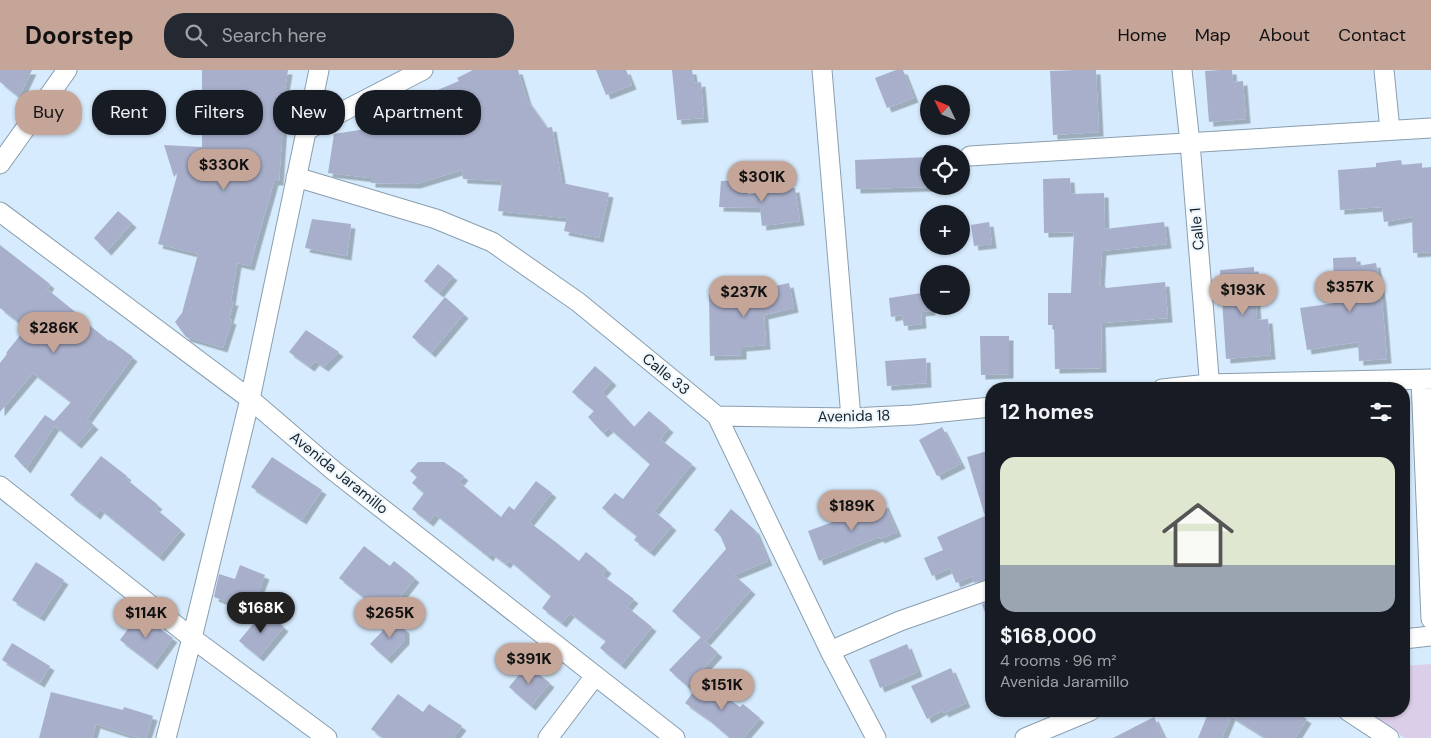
<!DOCTYPE html>
<meta charset="utf-8">
<style>
:root{--surface:#171b24;--page:#242831;--text:#f1f3f6;--muted:#9ea1a6;--line:#363941;--accent:#c4a598}
body{margin:0;font-family:"DM Sans",sans-serif;background:var(--page);color:var(--text);height:100vh;display:flex;flex-direction:column;font-size:19px;white-space:nowrap}
*{box-sizing:border-box;margin:0}
p{font-size:16px;color:var(--muted)}
.icon{flex:none;width:28px;height:28px;fill:none;stroke:currentColor;stroke-width:2;stroke-linecap:round;stroke-linejoin:round}
.map{position:relative;flex:1;overflow:hidden}
.sheet{position:absolute;left:985px;top:312px;width:425px;height:335px;display:flex;flex-direction:column;background:var(--surface);border-radius:20px;box-shadow:0 1px 4px #0004}
.sheet>*{flex:none}
.banner{position:absolute;left:15px;top:20px;width:475px;height:45px;display:flex;gap:10px}
.needle{width:32px;rotate:313deg}
.fabs{position:absolute;left:920px;top:15px;display:grid;gap:10px}
.fabs a{display:grid;place-items:center;width:50px;height:50px;border-radius:50%;background:var(--surface);box-shadow:0 1px 4px #0004;font-size:25px}
.price{position:absolute;translate:-50% -42px;padding:0 11px;border-radius:18px;background:var(--accent);color:#111;font-size:16px;line-height:32px;filter:drop-shadow(0 1px 2px #0008)}
.price::after{content:'';position:absolute;left:50%;top:30px;width:15px;height:11px;margin-left:-8px;background:inherit;clip-path:polygon(0 0,100% 0,50% 100%)}
.price.active{background:#222;color:#fff}
ul{padding:0;list-style:none}
li{display:grid;align-content:center;gap:10px;height:265px;padding:0 15px}
li+li{border-top:1px solid var(--line)}
li span{display:grid;place-items:center;height:155px;border-radius:15px;color:#555}
li>.icon{margin-inline-start:auto}
span .icon{width:90px;height:90px;fill:#fffc;stroke-width:1}
li b{font-size:21px}
h2{display:flex;justify-content:space-between;align-items:center;height:60px;padding:0 15px;font-size:21px}
.pill{padding:0 18px;border-radius:20px;background:var(--surface);box-shadow:0 1px 4px #0004;font-size:18px;line-height:45px}
.pill.active{background:var(--accent);color:#111}
header{display:flex;align-items:center;gap:30px;box-sizing:border-box;height:70px;padding:0 25px;background:var(--accent);color:#111}
header strong{font-size:24px}
nav{display:flex;gap:28px;margin-inline-start:auto;font-size:18px}
.search{width:350px;height:45px;background:var(--page);display:flex;align-items:center;gap:12px;box-sizing:border-box;padding:0 18px;border-radius:20px;color:var(--muted);font-size:19px}
.map>svg:first-child{display:block}
.green{fill:#dbcee9}
.building{fill:#a8afcb;filter:url(#shadow)}
.lines{fill:none;stroke-linecap:round;stroke-linejoin:round}
.minor-casing{stroke:#899eae;stroke-width:21}
.minor{stroke:#fff;stroke-width:19}
.labels{text-anchor:middle;stroke-width:4.5;stroke-linejoin:round;paint-order:stroke}
.street-label{font-size:15px;fill:#1b232a;stroke:#eef7fe}
</style>
<header>
<strong>Doorstep</strong>
<div class="search"><svg class="icon" aria-label="search" viewBox="0 0 24 24"><circle cx="10" cy="10" r="6"/><path d="M15 15l6 6"/></svg>Search here</div>
<nav><a>Home</a><a>Map</a><a>About</a><a>Contact</a></nav>
</header>
<div class="map">
<svg width="1431" height="668" viewBox="0 0 1431 668">
<defs>
<filter id="shadow"><feDropShadow dx="4.5" dy="4.5" stdDeviation="0" flood-color="#0004"/></filter>
</defs>
<rect width="100%" height="100%" fill="#d6ebfd"/>
<path class="green" d="M1431,594V668H1405L1362,641H1404V596Z"/>
<path class="building" d="M0,0H32L19,27L0,12Z
M202,0H288L282,37L283,54L279,111H274L250,196L237,193L231,231H234L229,249L232,250L223,278L186,267L175,252L182,243L198,184L158,174L178,102L174,107L164,75L202,77Z
M473,0H518L527,30L547,58L552,57L562,113L609,123L599,168L564,161L567,148L498,141L502,111L463,109L462,100L416,114L371,113V108L328,103L334,64L397,54L396,33L414,30L459,11L457,8Z
M596,0H626L632,15L606,25Z
M672,0H692L694,13L701,12L704,48L677,50Z
M896,0H903L914,28L887,38L875,8Z
M1076,0H1096L1099,62L1053,65L1050,1Z
M1220,0H1232L1233,12L1243,11L1246,49L1209,52L1205,1Z
M929,87V117L856,119L855,90Z
M1401,90L1402,95L1422,93V98L1431,97V182L1413,183L1412,147L1384,152L1382,137L1340,140L1338,100L1376,97V93Z
M1070,108L1071,124L1104,123L1105,159L1164,152L1167,174L1102,181L1100,216H1105L1106,218L1165,212L1168,248L1101,253L1102,298L1055,299L1054,255H1048V223H1071L1074,162L1044,163L1043,109Z
M743,110V125L795,118L800,151L762,156L760,138L719,137L721,111Z
M118,141L132,153L107,181L94,168Z
M312,149L351,154L347,186L305,178Z
M989,152L992,174L974,176L971,155Z
M0,175L50,214L47,219L79,245L78,246L109,271L110,270L133,287L87,349L94,355L77,374L55,356L26,399L14,386L45,345L54,351L71,332L33,303L0,342V293L7,284L6,283L26,258L0,238Z
M1356,187L1357,196L1376,193L1382,229L1387,289L1359,291L1358,272L1307,280L1300,238L1335,233L1333,188Z
M438,194L453,206L439,223L424,211Z
M1254,197L1257,250L1268,249L1271,285L1226,289L1220,200Z
M789,213L794,238L764,245L766,275L742,277V285L710,286L709,224L743,223Z
M928,222L929,236H930L931,241L921,242L922,254L904,256L902,245L891,247L889,228Z
M445,227L464,244L431,283L412,267Z
M306,260L339,282L324,297L315,291L310,297L289,282Z
M980,266H1009V304L981,305Z
M926,288L927,313L887,316L885,291Z
M595,296L612,311L602,322L634,357L649,341L669,358L660,369L692,394L654,441L672,456L650,482L634,470L637,466L602,438L615,423L623,429L650,394L609,358L603,363L588,347L594,341L572,322Z
M942,357L961,394L937,406L919,370Z
M991,380V508L974,513L972,506L956,513L950,498L932,506L924,488L943,480L937,467L985,446L967,387Z
M101,386L127,406L125,408L158,435L155,438L181,460L159,487L100,439L96,445L70,425Z
M272,387L322,420L302,450L251,417Z
M418,392H444L464,406L459,412L501,447L509,436L514,440L536,411L552,423L529,452L557,473L579,491L586,482L607,499L602,505L634,529L627,537L652,557L621,595L600,578L606,571L570,543L562,553L542,538L551,526L509,490L506,494L491,483L489,487L435,444L429,452L412,439L424,423L412,413L417,407L410,401Z
M884,433L897,462L880,469L879,467L819,491L808,461L838,450L839,452Z
M731,439L755,460L768,491L734,505L751,520L706,571L704,570L718,583L687,616L669,600L701,567L672,541L726,479L720,465L714,460Z
M364,476L390,496L394,491L415,508L386,545L339,508Z
M36,492L64,510L40,547L12,530Z
M240,495L265,505L251,541L214,527L219,504L235,509Z
M991,531V553L989,554L982,534Z
M264,541L284,557L259,587L239,571Z
M139,544L173,568L153,595L120,570Z
M393,550L405,559V570L387,589L370,574Z
M12,573L50,596L40,613L2,590Z
M907,574L918,602L880,618L869,590Z
M527,595L550,613L531,636L509,617Z
M951,598L966,633L944,643L943,640L927,649L911,616Z
M702,610L740,637L743,634L760,648L743,668H730L708,649L685,633Z
M51,622L123,640L124,637L153,646L146,668H139L96,654L92,668H39Z
M398,624L423,642L429,634L462,656L453,668H383L371,659Z
M1209,641H1294L1307,649L1295,668H1266L1231,646L1222,668H1198Z
M1154,647L1164,668H1113Z"/>
<g class="lines">
<g class="minor-casing">
<path id="minor" d="M822,0L851,348
M1182,0L1190,73L1210,319
M1384,0L1390,60
M305,61L423,0
M970,86L1431,58
M0,94L67,0
M296,107L436,149L492,172L578,232L717,346L830,581L876,668
M0,142L250,329L334,401L675,668
M1421,310L1431,549
M1162,319L1209,314L1431,309
M717,346L851,348L913,345L991,337
M0,416L192,568L327,668
M1404,569L1431,566
M830,581L900,551L991,519
M1348,641L1389,668
M166,668L192,568L250,329L319,0
M548,668L595,606
M1025,668L1090,641"/>
</g>
<use href="#minor" class="minor"/>
</g>
<g class="labels">
<g class="street-label">
<text transform="translate(1197 159) rotate(-95)" y="5">Calle 1</text>
<text transform="translate(666 304) rotate(39)" y="5">Calle 33</text>
<text transform="translate(854 346) rotate(-1)" y="5">Avenida 18</text>
<text transform="translate(339 403) rotate(39)" y="5">Avenida Jaramillo</text>
</g>
</g>
</svg>
<div class="fabs">
<a><svg class="needle" viewBox="-14 -14 28 28"><path d="M0-13l5 13h-10z" fill="#e53935"/><path d="M0 13l5-13h-10z" fill="#9ea1a6"/></svg></a>
<a><svg class="icon" aria-label="locate" viewBox="0 0 24 24"><circle cx="12" cy="12" r="6"/><path d="M12 2v4M12 18v4M2 12h4M18 12h4"/></svg></a>
<a>+</a>
<a>−</a>
</div>
<b class="price" style="left:224px;top:121px">$330K</b>
<b class="price" style="left:762px;top:133px">$301K</b>
<b class="price" style="left:1350px;top:243px">$357K</b>
<b class="price" style="left:1243px;top:246px">$193K</b>
<b class="price" style="left:744px;top:248px">$237K</b>
<b class="price" style="left:54px;top:284px">$286K</b>
<b class="price" style="left:852px;top:462px">$189K</b>
<b class="price active" style="left:261px;top:564px">$168K</b>
<b class="price" style="left:146px;top:569px">$114K</b>
<b class="price" style="left:390px;top:569px">$265K</b>
<b class="price" style="left:529px;top:615px">$391K</b>
<b class="price" style="left:722px;top:641px">$151K</b>
<div class="banner">
<a class="pill active">Buy</a>
<a class="pill">Rent</a>
<a class="pill">Filters</a>
<a class="pill">New</a>
<a class="pill">Apartment</a>
</div>
<section class="sheet">
<h2>12 homes<svg class="icon" aria-label="filters" viewBox="0 0 24 24"><path d="M4 7h16M4 17h16"/><circle cx="9" cy="7" r="2"/><circle cx="15" cy="17" r="2"/></svg></h2>
<ul>
<li><span style="background:linear-gradient(#dfe7d0 70%,#9aa5b1 0)"><svg class="icon" aria-label="home" viewBox="0 0 24 24"><path d="M3 11l9-7 9 7M6 9v11h12V9"/></svg></span><div><b>$168,000</b><p>4 rooms · 96 m²</p><p>Avenida Jaramillo</p></div></li>
</ul>
</section>
</div>
